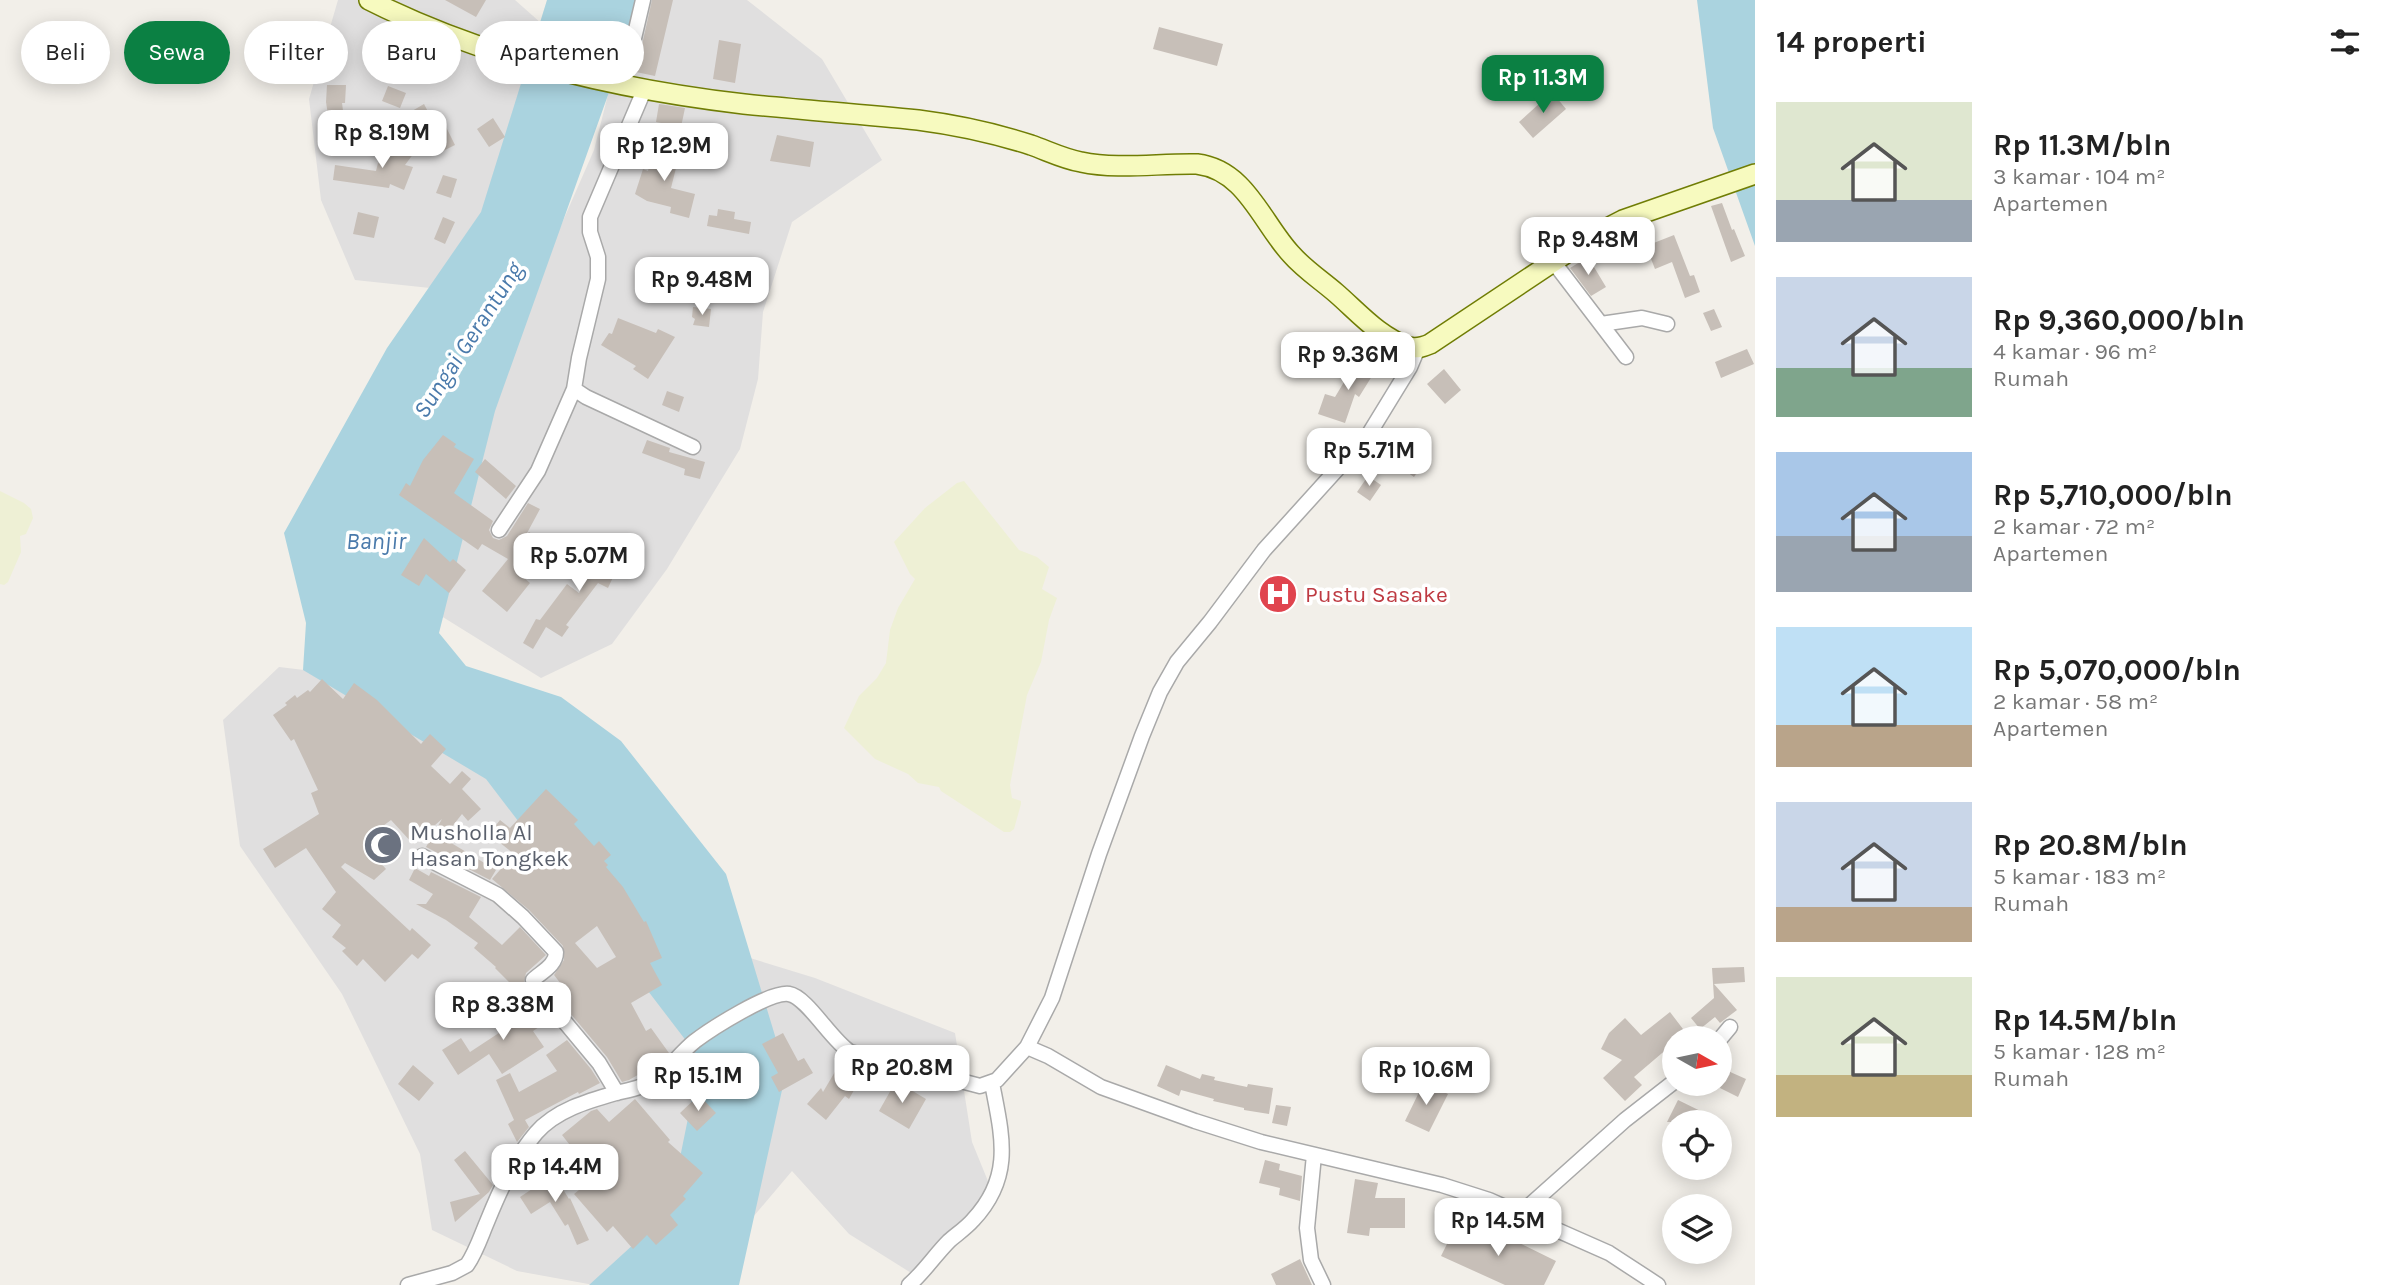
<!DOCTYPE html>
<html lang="id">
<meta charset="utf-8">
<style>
:root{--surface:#fff;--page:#f2f2f2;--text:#222;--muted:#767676;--accent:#0b8043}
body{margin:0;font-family:Karla,sans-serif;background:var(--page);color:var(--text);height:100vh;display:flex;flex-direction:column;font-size:26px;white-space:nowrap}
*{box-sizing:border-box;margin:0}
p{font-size:23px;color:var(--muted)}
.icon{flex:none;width:38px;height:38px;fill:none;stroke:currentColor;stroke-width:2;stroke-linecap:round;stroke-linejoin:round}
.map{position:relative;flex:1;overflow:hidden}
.drawer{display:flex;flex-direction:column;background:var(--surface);width:630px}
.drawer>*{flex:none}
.banner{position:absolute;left:21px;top:21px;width:665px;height:63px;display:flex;gap:14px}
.needle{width:46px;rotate:99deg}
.tools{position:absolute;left:1662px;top:1026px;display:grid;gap:14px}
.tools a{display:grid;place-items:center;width:70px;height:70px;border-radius:50%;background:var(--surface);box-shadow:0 4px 18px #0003;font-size:35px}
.price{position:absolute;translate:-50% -60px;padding:0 16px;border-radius:14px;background:#fff;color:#222;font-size:23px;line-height:46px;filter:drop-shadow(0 2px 4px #0008)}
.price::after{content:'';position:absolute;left:50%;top:42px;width:21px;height:16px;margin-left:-10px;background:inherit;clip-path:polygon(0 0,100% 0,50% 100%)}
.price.current{background:var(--accent);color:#fff}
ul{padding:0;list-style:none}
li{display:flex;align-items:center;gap:21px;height:175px;padding:0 21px}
li span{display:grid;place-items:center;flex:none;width:196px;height:140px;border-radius:0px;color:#555}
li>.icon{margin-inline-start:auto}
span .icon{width:84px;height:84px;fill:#fffc;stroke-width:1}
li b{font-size:30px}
h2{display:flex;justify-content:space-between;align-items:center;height:84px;padding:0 21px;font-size:30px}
.chip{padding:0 24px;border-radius:32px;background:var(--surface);box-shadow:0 4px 18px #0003;font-size:24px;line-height:63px}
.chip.current{background:var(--accent);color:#fff}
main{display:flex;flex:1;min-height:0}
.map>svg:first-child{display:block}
.residential{fill:#e0dfdf}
.religious{fill:#d0d0d0}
.farmland{fill:#eef0d5}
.water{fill:#aad3df}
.building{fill:#c7bfb8;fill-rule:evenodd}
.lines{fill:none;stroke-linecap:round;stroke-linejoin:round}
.street-casing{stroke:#a9a9a9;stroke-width:17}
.secondary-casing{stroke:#707d05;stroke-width:22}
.street{stroke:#fff;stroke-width:14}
.secondary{stroke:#f7fabf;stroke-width:19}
.labels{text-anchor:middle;stroke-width:7;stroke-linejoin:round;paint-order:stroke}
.health-label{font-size:23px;fill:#be3a42;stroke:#fff;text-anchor:start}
.worship-label{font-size:23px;fill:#5b616d;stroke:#fff;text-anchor:start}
.water-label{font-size:24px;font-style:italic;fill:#4a7aab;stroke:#fff}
</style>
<main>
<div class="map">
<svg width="1755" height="1285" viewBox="0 0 1755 1285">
<rect width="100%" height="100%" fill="#f2efe9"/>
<path class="residential" d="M338,0H515L550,31L535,133L430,288L355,280L321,200L309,99Z
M632,0H747L822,59L882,160L792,222L763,312L758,379L740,449L667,569L612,644L541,678L417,601L528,301L594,150Z
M279,667L321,672L402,699L737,954L815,978L955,1033L972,1142L992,1191L916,1276L849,1234L792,1171L737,1236L607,1285H594L517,1271L432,1230L420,1154L342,994L240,846L223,720Z"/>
<path class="religious" d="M386,829L399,844L380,860L367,845Z"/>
<path class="farmland" d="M964,481L1019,550L1037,557L1049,567L1042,589L1057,598L1049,620L1041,662L1027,695L1010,785L1012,798L1021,801V804L1014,829L1010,832H1004L941,791L939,787L918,783L908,774L875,759L844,728L859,696L877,678L886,663L890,630L898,608L915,579L910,574L894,542L925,508L957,483Z
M0,491L24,503L31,509L33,518L26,534L20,536L21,552L8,582L4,585L0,584Z"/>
<path class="water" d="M547,0H642L495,411L439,633L466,666L561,697L621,741L726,874L786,1072L739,1285H589L669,1212L700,1059L486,779L303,670L306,623L284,533L387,348L481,212Z
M1697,0H1755V246L1713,128Z"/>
<path class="building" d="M445,0H486L476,17Z
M652,0H673L655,76L636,72Z
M1159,27L1223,44L1217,66L1153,49Z
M401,31L416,47L398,64L383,49Z
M719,40L741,44L735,83L713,79Z
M327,85H346L345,103H342L346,133L331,134L326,102Z
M388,86L406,93L400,108L382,101Z
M1552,92L1566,109L1533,138L1519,122Z
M424,104L435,125L426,137L412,111Z
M659,104L685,108L681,127L656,122Z
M493,118L505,137L489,147L477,129Z
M445,125L455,145L439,153L430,133Z
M777,135L814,142L810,167L770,161Z
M403,139L417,149L405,165L413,167L404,190L390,184L389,188L333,180L335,165L376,171L378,163L383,164Z
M654,145L680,152L671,188L695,194L689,218L670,213L671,207L647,201L635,194L643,169L648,171Z
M443,175L457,179L451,198L436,193Z
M1722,203L1732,230L1734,229L1745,256L1731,262L1711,206Z
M718,209L735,212L734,219L751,222L749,234L707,226L709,215L717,216Z
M358,212L379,217L374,238L353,234Z
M443,217L455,222L445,244L434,239Z
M1674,235L1690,276L1694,275L1700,292L1685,298L1672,262L1655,269L1646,246Z
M1588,257L1606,287L1591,296L1570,268Z
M693,307L711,309L709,327L693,325L695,319L692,317Z
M1714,309L1722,327L1711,331L1703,313Z
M618,318L656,333L658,329L675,337L648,379L633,369L636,366L601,345L609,333L612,334Z
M1747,349L1754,364L1721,378L1715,362Z
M1359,357L1377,368L1359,397L1355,394L1345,423L1318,414L1325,394L1335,397Z
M1444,369L1461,390L1445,404L1427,384Z
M667,391L684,397L679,412L662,405Z
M443,435L456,444L454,447L474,459L454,493L493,521L489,530L493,538L499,540L507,536L528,503L540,509L526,535L529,532L535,536L515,570L530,583L507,612L482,591L508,559L482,544L478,550L399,495L406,483L410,486L423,460Z
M1392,438L1425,460L1414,477L1381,454Z
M647,440L670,448L669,452L705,462L700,479L684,475L685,469L642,453Z
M485,459L516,486L506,499L475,472Z
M1368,476L1381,485L1370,501L1357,492Z
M608,536L628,545L608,588L598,583L566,625L569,627L562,637L546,627L533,649L523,643L536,619L540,620L567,584L579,593Z
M424,538L450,562L453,559L466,570L449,593L426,574L419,586L401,575Z
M1269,581L1292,593L1282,610L1260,598Z
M322,679L343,699L354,683L377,700L421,744L430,734L446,749L431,766L450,784L462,771L471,779L462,789L481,809L468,821L462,814L443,838L496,870L490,880L426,847L442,819L413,844L391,820L372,834L374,836L363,843L386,869L374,880L345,863L341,867L410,931L412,928L431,945L418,959L412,954L385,982L363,959L357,966L342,951L346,948L332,937L341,925L322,909L336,892L306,848L275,868L263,849L319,814L311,793L318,790L305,762L294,739L291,741L273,715L287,705L285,703L295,695L297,698L308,690L310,692Z
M546,789L578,820L574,824L594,846L599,841L611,855L604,861L608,865L606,867L623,887L644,922L646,921L662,958L650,963L662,985L631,1003L646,1031L651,1028L669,1053L651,1070L650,1068L629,1080L622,1082L607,1057L559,1000L568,993L554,975L564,960L563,946L529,910L492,879L514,854L489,834L500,820L510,828ZM597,926L616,957L597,968L575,943Z
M415,868L429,876L431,872L481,897L469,917L502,945L520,927L546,955L526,973L524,983L517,990L495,968L496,967L474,948L478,943L446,920L416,904H426L433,894L409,880Z
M1744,967L1745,982L1714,984L1737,1010L1720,1023L1715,1017L1700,1029L1691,1018L1714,998L1712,968Z
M532,998L548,1021L533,1031L544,1047L502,1074L489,1054L458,1075L442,1050L461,1038L470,1052L505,1029L502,1025L518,1014L515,1010Z
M1670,1012L1686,1033L1680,1038H1675V1042L1634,1077L1642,1085L1625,1101L1603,1078L1622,1060L1601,1049L1609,1033L1625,1018L1641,1035Z
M783,1033L798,1061L804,1058L813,1073L779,1092L771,1077L778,1073L762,1044Z
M567,1040L591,1069L600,1083L579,1094L578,1092L525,1120L529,1127L517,1142L508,1124L514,1120L496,1080L510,1073L519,1092L557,1071L546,1055Z
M704,1058L719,1074L693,1098L679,1083Z
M413,1065L434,1083L419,1101L398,1084Z
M1166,1065L1200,1079L1202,1074L1215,1077L1214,1080L1247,1087L1248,1084L1273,1088L1269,1114L1244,1110V1108L1213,1101L1214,1099L1181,1090L1179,1096L1157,1086Z
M836,1070L858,1083L849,1099L845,1096L826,1120L807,1104L821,1088L823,1092Z
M1728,1071L1746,1079L1738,1097L1720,1088Z
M896,1081L926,1099L909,1129L879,1111Z
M1424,1082L1448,1094L1429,1132L1405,1121Z
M699,1095L716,1113L697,1131L680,1113Z
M635,1099L670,1140L668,1142L703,1173L683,1196L686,1199L670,1215L678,1225L656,1245L647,1235L633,1249L613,1226L607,1232L574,1194L595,1177L562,1135L591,1111L597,1109L609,1122Z
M1678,1100L1723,1122H1667Z
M1276,1105L1291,1107L1287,1126L1272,1123Z
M465,1151L493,1185L489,1192L455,1222L450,1202L480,1194L454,1160Z
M1265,1160L1280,1164L1279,1170L1302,1176L1300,1201L1279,1195L1280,1188L1259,1183Z
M551,1170L569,1199L570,1198L589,1240L577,1245L568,1224L565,1226L550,1202L531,1214L520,1197L535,1187L532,1182Z
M1355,1179L1378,1183L1375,1198H1405V1228H1370L1369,1236L1347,1233Z
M1457,1224L1492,1241L1497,1232L1556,1261L1544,1285H1505L1441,1256Z
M1300,1259L1312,1285H1276L1271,1274Z"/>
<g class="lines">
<g class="street-casing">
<path id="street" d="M623,85L643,0
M1552,260L1626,357
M1601,324L1642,318L1667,324
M574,389L586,397L693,447
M499,530L538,471L574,389L579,358L598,279V257L590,232V217L645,88
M422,856L498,895L523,917L556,952C556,966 541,972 533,980L534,985L599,1063L617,1093
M1720,1039L1730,1027
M1027,1047L1052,998L1099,854L1142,736L1160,692L1177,662L1210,622L1264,550L1369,434L1410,367L1418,348
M1314,1155L1307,1228L1311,1260L1323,1285
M1520,1214L1625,1120L1675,1081
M408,1285L452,1273L467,1265C476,1252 481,1236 487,1222C500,1190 514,1159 536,1133C556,1110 588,1101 616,1093C630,1090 644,1087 656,1079C670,1068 681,1052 695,1041C711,1029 770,991 789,994C807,997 831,1040 850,1052L980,1086L997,1080L1027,1047L1048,1056L1101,1087L1195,1121L1261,1142L1442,1185L1489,1200L1609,1253L1658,1285
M909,1285C924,1272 935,1255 949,1241C957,1234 966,1228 973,1220C1014,1176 1002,1136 992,1083"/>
</g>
<g class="secondary-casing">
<path id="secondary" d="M369,0C486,59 615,89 744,104C802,110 860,114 918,120C957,125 994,133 1031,145C1048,151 1064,159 1081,162C1118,170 1159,163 1197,164C1246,170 1262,223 1291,254C1304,269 1321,280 1336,293C1358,312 1380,338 1409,347C1417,349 1423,347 1430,344L1592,236L1623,220L1755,174"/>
</g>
<use href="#street" class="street"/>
<use href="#secondary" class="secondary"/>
</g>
<defs>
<g id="hospital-disc" transform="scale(2.0125)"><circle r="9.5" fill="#e0444e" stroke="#fff"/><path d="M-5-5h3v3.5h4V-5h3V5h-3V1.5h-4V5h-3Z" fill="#fff"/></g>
<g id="mosque-disc" transform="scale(2.0125)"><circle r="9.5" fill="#6b7280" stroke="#fff"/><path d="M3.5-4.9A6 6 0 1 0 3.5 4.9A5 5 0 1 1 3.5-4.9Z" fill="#fff"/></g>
</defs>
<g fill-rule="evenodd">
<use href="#hospital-disc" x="1278" y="594"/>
<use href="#mosque-disc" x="383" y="845"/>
</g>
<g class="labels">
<g class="health-label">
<text x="1305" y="602">Pustu Sasake</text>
</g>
<g class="worship-label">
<text x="410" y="840">Musholla Al<tspan x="410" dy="26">Hasan Tongkek</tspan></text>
</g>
<g class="water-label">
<text transform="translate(468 340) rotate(-57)" y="8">Sungai Gerantung</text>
<text x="376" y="549">Banjir</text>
</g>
</g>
</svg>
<div class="tools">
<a><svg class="needle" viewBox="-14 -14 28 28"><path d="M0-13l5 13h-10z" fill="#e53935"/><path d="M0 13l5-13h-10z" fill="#767676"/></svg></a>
<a><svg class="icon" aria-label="locate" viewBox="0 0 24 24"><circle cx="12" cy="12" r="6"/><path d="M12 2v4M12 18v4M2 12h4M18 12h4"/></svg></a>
<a><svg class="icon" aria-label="layers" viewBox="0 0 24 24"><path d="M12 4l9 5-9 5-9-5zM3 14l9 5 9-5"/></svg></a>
</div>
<b class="price current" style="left:1543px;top:115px">Rp 11.3M</b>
<b class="price" style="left:382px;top:170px">Rp 8.19M</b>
<b class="price" style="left:664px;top:183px">Rp 12.9M</b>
<b class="price" style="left:1588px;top:277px">Rp 9.48M</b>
<b class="price" style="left:702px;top:317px">Rp 9.48M</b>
<b class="price" style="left:1348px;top:392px">Rp 9.36M</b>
<b class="price" style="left:1369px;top:488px">Rp 5.71M</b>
<b class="price" style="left:579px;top:593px">Rp 5.07M</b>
<b class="price" style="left:503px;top:1042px">Rp 8.38M</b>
<b class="price" style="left:902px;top:1105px">Rp 20.8M</b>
<b class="price" style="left:1426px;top:1107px">Rp 10.6M</b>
<b class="price" style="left:698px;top:1113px">Rp 15.1M</b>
<b class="price" style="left:555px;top:1204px">Rp 14.4M</b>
<b class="price" style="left:1498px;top:1258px">Rp 14.5M</b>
<div class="banner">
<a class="chip">Beli</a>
<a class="chip current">Sewa</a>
<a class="chip">Filter</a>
<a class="chip">Baru</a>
<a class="chip">Apartemen</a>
</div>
</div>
<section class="drawer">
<h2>14 properti<svg class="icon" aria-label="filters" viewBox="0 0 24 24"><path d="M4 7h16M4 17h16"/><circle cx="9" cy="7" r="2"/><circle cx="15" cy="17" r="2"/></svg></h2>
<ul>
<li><span style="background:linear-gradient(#dfe7d0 70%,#9aa5b1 0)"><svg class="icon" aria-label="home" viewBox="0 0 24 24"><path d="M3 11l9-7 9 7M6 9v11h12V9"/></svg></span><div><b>Rp 11.3M/bln</b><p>3 kamar · 104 m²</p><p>Apartemen</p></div></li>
<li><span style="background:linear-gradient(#c9d6e8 65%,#7fa58c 0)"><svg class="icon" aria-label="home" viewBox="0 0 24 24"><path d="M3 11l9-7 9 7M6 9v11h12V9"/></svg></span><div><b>Rp 9,360,000/bln</b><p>4 kamar · 96 m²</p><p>Rumah</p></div></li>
<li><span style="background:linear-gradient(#a9c7e8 60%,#9aa5b1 0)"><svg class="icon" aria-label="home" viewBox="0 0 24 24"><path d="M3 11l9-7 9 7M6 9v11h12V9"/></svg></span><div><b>Rp 5,710,000/bln</b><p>2 kamar · 72 m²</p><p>Apartemen</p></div></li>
<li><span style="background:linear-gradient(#bfe0f5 70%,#b9a48a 0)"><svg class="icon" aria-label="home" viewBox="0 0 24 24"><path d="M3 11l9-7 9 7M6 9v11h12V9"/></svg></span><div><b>Rp 5,070,000/bln</b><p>2 kamar · 58 m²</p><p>Apartemen</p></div></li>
<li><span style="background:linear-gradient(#c9d6e8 75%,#b9a48a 0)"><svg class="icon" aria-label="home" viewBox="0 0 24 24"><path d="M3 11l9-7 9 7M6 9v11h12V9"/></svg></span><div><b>Rp 20.8M/bln</b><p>5 kamar · 183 m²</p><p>Rumah</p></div></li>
<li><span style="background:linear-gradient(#dfe7d0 70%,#c2b280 0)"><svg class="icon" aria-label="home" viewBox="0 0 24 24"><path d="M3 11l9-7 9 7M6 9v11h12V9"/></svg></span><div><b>Rp 14.5M/bln</b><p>5 kamar · 128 m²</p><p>Rumah</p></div></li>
</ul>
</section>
</main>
